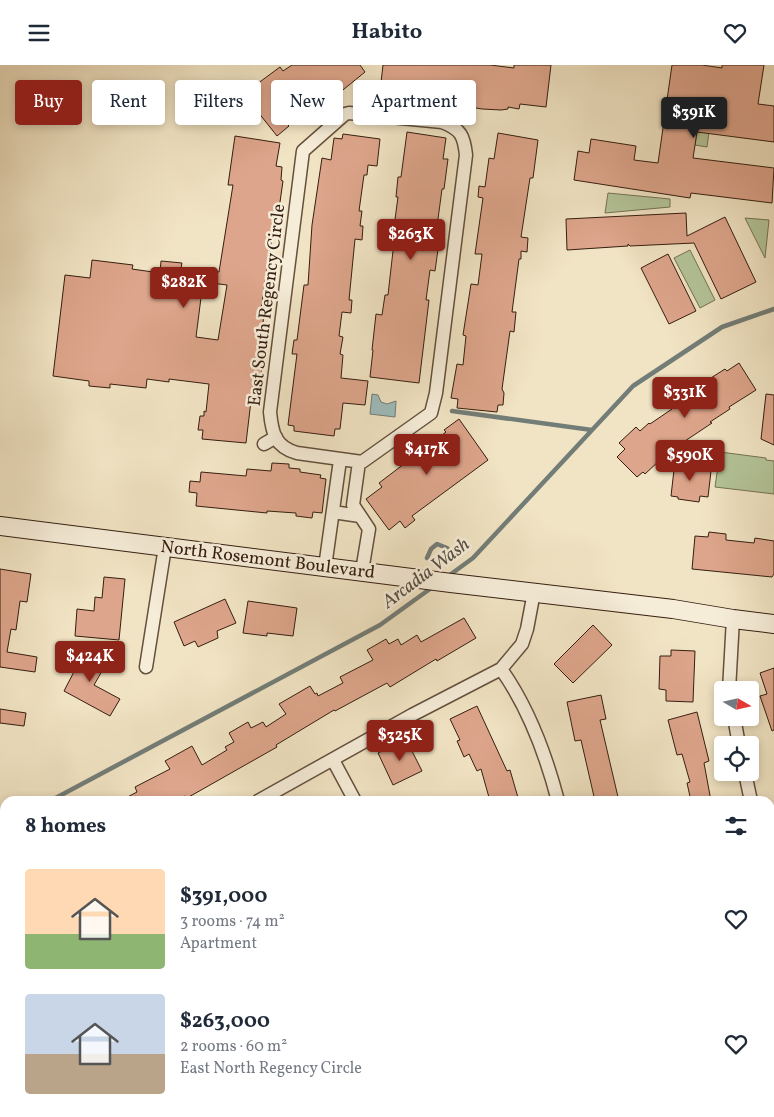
<!DOCTYPE html>
<meta charset="utf-8">
<style>
:root{--surface:#fff;--page:#f2f2f3;--text:#1f2937;--muted:#747a83;--accent:#8f2418}
body{margin:0;font-family:Vollkorn,serif;background:var(--page);color:var(--text);height:100vh;display:flex;flex-direction:column;font-size:19px;white-space:nowrap}
*{box-sizing:border-box;margin:0}
p{font-size:16px;color:var(--muted)}
.icon{flex:none;width:28px;height:28px;fill:none;stroke:currentColor;stroke-width:2;stroke-linecap:round;stroke-linejoin:round}
.map{position:relative;flex:1;overflow:hidden}
.side{position:absolute;left:0px;top:731px;width:775px;height:321px;display:flex;flex-direction:column;background:var(--surface);border-radius:15px 15px 0 0;box-shadow:0 2px 8px #0003}
.side>*{flex:none}
.banner{position:absolute;left:15px;top:15px;width:500px;height:45px;display:flex;gap:10px}
.needle{width:32px;rotate:99deg}
.tools{position:absolute;left:714px;top:616px;display:grid;gap:10px}
.tools a{display:grid;place-items:center;width:45px;height:45px;border-radius:5px;background:var(--surface);box-shadow:0 2px 8px #0003;font-size:25px}
.price{position:absolute;translate:-50% -42px;padding:0 11px;border-radius:5px;background:var(--accent);color:#fff;font-size:16px;line-height:32px;filter:drop-shadow(0 1px 2px #0008)}
.price::after{content:'';position:absolute;left:50%;top:30px;width:15px;height:11px;margin-left:-8px;background:inherit;clip-path:polygon(0 0,100% 0,50% 100%)}
.price.on{background:#222;color:#fff}
ul{padding:0;list-style:none}
li{display:flex;align-items:center;gap:15px;height:125px;padding:0 25px}
li span{display:grid;place-items:center;flex:none;width:140px;height:100px;border-radius:5px;color:#555}
li>.icon{margin-inline-start:auto}
span .icon{width:60px;height:60px;fill:#fffc;stroke-width:1}
li b{font-size:21px}
h2{display:flex;justify-content:space-between;align-items:center;height:60px;padding:0 25px;font-size:21px}
.pill{padding:0 18px;border-radius:5px;background:var(--surface);box-shadow:0 2px 8px #0003;font-size:18px;line-height:45px}
.pill.on{background:var(--accent);color:#fff}
header{display:flex;justify-content:space-between;align-items:center;height:65px;padding:0 25px;background:var(--surface);font-size:22px;font-weight:700}
.map>svg:first-child{display:block}
.green{fill:#b4c599;stroke:#747254}
.water{fill:#9dbdbc;stroke:#737d77}
.lines{fill:none;stroke-linecap:round;stroke-linejoin:round}
.stream{stroke:#737d77;stroke-width:4.5}
.building{fill:#dda58b;stroke:#351e10;fill-rule:evenodd}
.street-casing{stroke:#64503d;stroke-width:15}
.secondary-casing{stroke:#351e10;stroke-width:20}
.street{stroke:#f6edd9;stroke-width:12}
.secondary{stroke:#f6edd9;stroke-width:18}
.labels{text-anchor:middle;stroke-width:5;stroke-linejoin:round;paint-order:stroke}
.street-label{font-size:18px;fill:#351e10;stroke:#f6edd9}
.water-label{font-size:19px;font-style:italic;fill:#544e44;stroke:#f6edd9}
</style>
<header><svg class="icon" aria-label="menu" viewBox="0 0 24 24"><path d="M4 6h16M4 12h16M4 18h16"/></svg>Habito<svg class="icon" aria-label="heart" viewBox="0 0 24 24"><path d="M12 20l-8-8c-3-5 5-10 8-4 3-6 11-1 8 4z"/></svg></header>
<div class="map">
<svg width="774" height="1052" viewBox="0 0 774 1052">
<rect width="100%" height="100%" fill="#f1e4c4"/>
<filter id="stains"><feTurbulence type="fractalNoise" baseFrequency=".004" numOctaves="4"/><feColorMatrix values="0 0 0 0 .2 0 0 0 0 .09 0 0 0 0 .02 0 0 0 .5 -.17"/></filter>
<radialGradient id="worn" r=".72"><stop offset=".6" stop-color="#630" stop-opacity="0"/><stop offset="1" stop-color="#630" stop-opacity=".3"/></radialGradient>
<path class="green" d="M705,13L716,14L707,82L695,80Z
M608,128L670,134V142L605,148Z
M745,153L769,155L765,193Z
M690,185L715,235L700,243L674,193Z
M720,387L766,393V395L774,396V429L715,422Z"/>
<path class="water" d="M372,329L378,330L381,337L387,339L396,336L395,352L370,349Z"/>
<g class="lines">
<path class="stream" d="M452,346L592,365
M427,493L431,484L437,479L447,483L453,490
M447,512L473,493L633,321L722,262L774,244
M50,736L380,560L434,521
M0,763L5,760"/>
</g>
<path class="building" d="M292,0H360L365,7L322,42L316,34L286,58L289,61L277,71L254,42L249,46L238,33L280,2L283,6Z
M383,0H490L514,3V0H551L546,42L520,39L519,44L508,42V44L501,45L482,44L470,42L471,39L454,37L455,32L432,29L431,35L400,32V28L380,26Z
M672,0H702L722,3V0H764L758,39L774,41V77L697,67L693,93L774,103L772,138L691,128L690,133L574,115L578,86L589,88L591,74L636,81L634,95L658,98Z
M407,67L446,73L443,94H448L444,124H442L436,169L440,170L435,206L430,205L426,235H429L419,318L370,312L373,285H372L376,249L382,250L385,230H388L394,177H392L398,132H396L398,112H401Z
M498,68L538,75L533,113H530L521,172L528,173L527,187L521,186V194H519L512,247H516L514,267L510,266L502,324L504,328L503,340H498L497,347L457,343L458,334L451,333L457,299L463,300L466,271L463,270L471,219L478,220L482,189H475L483,133L478,132L479,121L485,122L489,93L494,94Z
M343,69L380,74L377,101L368,100L367,110H364L359,146H362L360,161H363L362,175L355,174L349,235H352L351,248L342,247L339,271L343,272L340,289L343,290L341,313L368,316L365,340L343,338L340,364H335L334,371L294,366V361L288,360L297,289H292L294,275H297L304,220H308L312,160L322,93L331,95L334,73L342,74Z
M235,71L280,78L276,101L282,102L281,115L283,116L276,165H273L260,251H264L261,270L265,271L260,320L253,319L246,378L202,374L203,365H198L200,351H204V346L206,347L209,319L169,314V317L147,314L146,323L110,319V323L89,321V316L53,311L65,210L90,213L92,195L133,200L132,204L160,208L161,196L182,198L181,203L219,207L233,120H228ZM203,217L227,220L218,275L196,272Z
M686,148L687,171L725,152L756,217L721,234L694,178L630,181L628,179V181L567,185L566,154Z
M668,189L696,246L669,259L641,203Z
M739,298L756,325L729,342L730,344L710,357L712,358L658,394L660,395L645,409L643,407L637,412L617,392L625,384L619,378L636,362L640,366L649,358L650,359L672,344L670,339L725,304L727,306Z
M766,329L774,330V380L761,374Z
M459,354L488,395L412,451L415,455L405,463L400,456L389,465L366,434L382,422L379,418L446,367L444,365Z
M675,396L693,398V400L704,401V405L711,406L708,432L700,431L699,437L678,434V432L671,431Z
M272,398L289,399V403L300,404V407L321,410L320,413L326,414L322,448L313,447L312,453L296,451V448L267,446V448L196,441L197,428L189,427L190,416L200,417L201,407L246,411L247,404L271,406Z
M709,467L726,469V475L754,478L755,473L774,476V509L772,512L692,504L695,471L708,472Z
M0,504L31,509L27,537L20,536L16,565L11,564L7,587L37,592L35,607L0,602Z
M104,512L125,514L119,575L75,571L77,544L94,546L95,532L102,533Z
M225,534L236,558L217,566L218,573L198,582L195,576L184,581L174,557Z
M248,536L297,543L293,571L267,568V571L243,568Z
M464,553L476,573L437,596L436,594L390,622L387,618L335,646L334,645L276,680L277,682L187,733L185,731L175,736H120L137,727L135,722L170,704L165,696L192,681L202,700L227,685L225,682L234,677L229,668L248,657L251,663L263,657L266,662L286,649L279,639L310,621L315,629L317,628L318,631L343,618L340,612L373,595L367,585L386,574L389,579L398,574L401,580L417,570L421,577Z
M593,560L612,580L573,618L554,599Z
M73,582L106,599L94,620L120,634L110,651L64,626L78,599L72,596Z
M671,585L695,586L693,637L666,636V625L659,624L660,591H671Z
M774,603V665L772,666L760,631L767,629L760,608Z
M601,630L606,654L600,655L618,732L595,736L581,675L575,676L567,637Z
M477,641L507,706L510,705L519,736H490L481,704L477,706L469,689L464,692L457,676L460,675L450,654Z
M0,644L26,648L24,661L0,658Z
M697,647L709,696L704,698L711,736H691L687,718L690,717L682,689L677,690L668,655Z
M406,674L422,706L393,720L378,688Z"/>
<g class="lines">
<g class="street-casing">
<path id="street" d="M349,48L442,57C461,64 464,71 466,90L436,328L431,348L362,397L297,388C275,382 272,368 270,347L303,86L345,49Z
M264,379L276,372
M359,397L353,440L369,464L362,506
M333,447L360,451
M325,502L340,395
M146,602L165,482
M501,604C528,642 546,690 558,736
M729,625L733,554
M734,652L739,680
M333,695L355,736
M745,708L751,736
M258,736L412,650L501,604L522,579L527,564L534,527
M0,883L2,876L5,874
M162,1052V1048
M357,1052L358,1048
M552,1052V1048
M743,1052L744,1048"/>
</g>
<g class="secondary-casing">
<path id="secondary" d="M0,461L451,518L673,544L733,554L774,559"/>
</g>
<use href="#street" class="street"/>
<use href="#secondary" class="secondary"/>
</g>
<g class="labels">
<g class="street-label">
<text transform="translate(266 240) rotate(-83)" y="6">East South Regency Circle</text>
<text transform="translate(268 494) rotate(7)" y="6">North Rosemont Boulevard</text>
</g>
<g class="water-label">
<text transform="translate(425 507) rotate(-37)" y="7">Arcadia Wash</text>
</g>
</g>
<rect width="100%" height="100%" filter="url(#stains)"/>
<rect width="100%" height="100%" fill="url(#worn)"/>
</svg>
<div class="tools">
<a><svg class="needle" viewBox="-14 -14 28 28"><path d="M0-13l5 13h-10z" fill="#e53935"/><path d="M0 13l5-13h-10z" fill="#747a83"/></svg></a>
<a><svg class="icon" aria-label="locate" viewBox="0 0 24 24"><circle cx="12" cy="12" r="6"/><path d="M12 2v4M12 18v4M2 12h4M18 12h4"/></svg></a>
</div>
<b class="price on" style="left:694px;top:74px">$391K</b>
<b class="price" style="left:411px;top:196px">$263K</b>
<b class="price" style="left:184px;top:244px">$282K</b>
<b class="price" style="left:685px;top:354px">$331K</b>
<b class="price" style="left:427px;top:411px">$417K</b>
<b class="price" style="left:690px;top:417px">$590K</b>
<b class="price" style="left:90px;top:618px">$424K</b>
<b class="price" style="left:400px;top:697px">$325K</b>
<div class="banner">
<a class="pill on">Buy</a>
<a class="pill">Rent</a>
<a class="pill">Filters</a>
<a class="pill">New</a>
<a class="pill">Apartment</a>
</div>
<section class="side">
<h2>8 homes<svg class="icon" aria-label="filters" viewBox="0 0 24 24"><path d="M4 7h16M4 17h16"/><circle cx="9" cy="7" r="2"/><circle cx="15" cy="17" r="2"/></svg></h2>
<ul>
<li><span style="background:linear-gradient(#ffd9b3 65%,#8fb573 0)"><svg class="icon" aria-label="home" viewBox="0 0 24 24"><path d="M3 11l9-7 9 7M6 9v11h12V9"/></svg></span><div><b>$391,000</b><p>3 rooms · 74 m²</p><p>Apartment</p></div><svg class="icon" aria-label="heart" viewBox="0 0 24 24"><path d="M12 20l-8-8c-3-5 5-10 8-4 3-6 11-1 8 4z"/></svg></li>
<li><span style="background:linear-gradient(#c9d6e8 60%,#b9a48a 0)"><svg class="icon" aria-label="home" viewBox="0 0 24 24"><path d="M3 11l9-7 9 7M6 9v11h12V9"/></svg></span><div><b>$263,000</b><p>2 rooms · 60 m²</p><p>East North Regency Circle</p></div><svg class="icon" aria-label="heart" viewBox="0 0 24 24"><path d="M12 20l-8-8c-3-5 5-10 8-4 3-6 11-1 8 4z"/></svg></li>
</ul>
</section>
</div>
